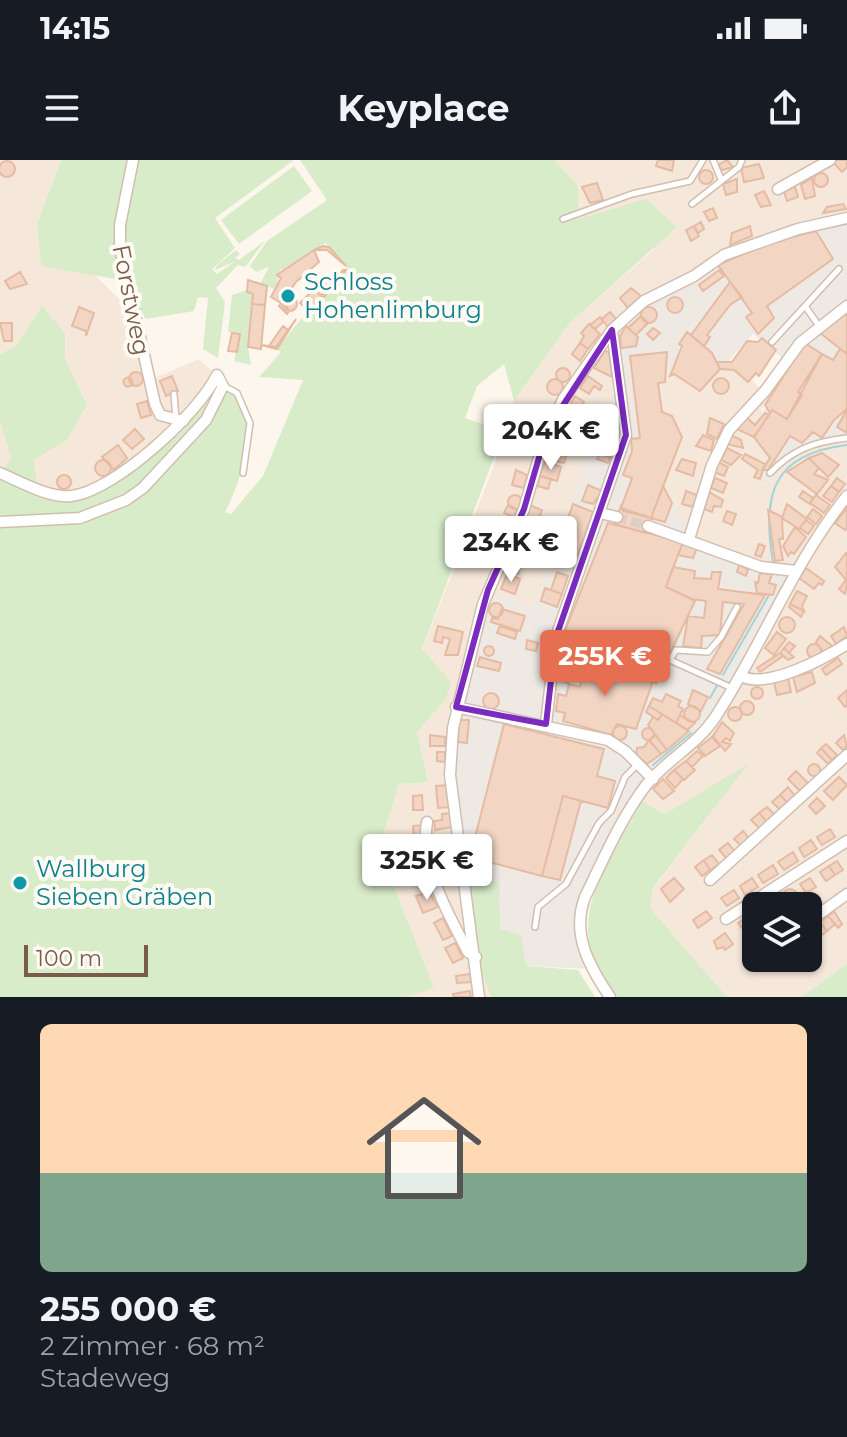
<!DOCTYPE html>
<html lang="de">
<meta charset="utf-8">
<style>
:root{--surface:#171b24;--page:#20242c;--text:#f1f3f6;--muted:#9ea1a6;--accent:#e76f51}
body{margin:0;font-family:Montserrat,sans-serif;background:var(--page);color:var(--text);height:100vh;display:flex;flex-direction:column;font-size:30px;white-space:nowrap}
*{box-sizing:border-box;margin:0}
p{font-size:26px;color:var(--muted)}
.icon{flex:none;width:44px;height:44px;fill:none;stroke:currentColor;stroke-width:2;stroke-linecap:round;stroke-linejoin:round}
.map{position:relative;height:837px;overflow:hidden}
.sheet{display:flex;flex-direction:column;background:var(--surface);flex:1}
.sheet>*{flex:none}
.buttons{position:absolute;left:742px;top:732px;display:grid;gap:16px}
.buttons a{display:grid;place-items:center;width:80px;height:80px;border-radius:12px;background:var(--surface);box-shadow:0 2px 6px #0004;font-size:40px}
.scale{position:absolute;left:24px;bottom:20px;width:124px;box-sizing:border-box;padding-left:8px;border:4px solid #7a5c4d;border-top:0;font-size:22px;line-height:28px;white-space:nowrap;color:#7a5c4d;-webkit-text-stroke:6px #fffaf3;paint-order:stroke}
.price{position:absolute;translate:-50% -68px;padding:0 18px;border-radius:8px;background:#fff;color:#222;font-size:26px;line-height:52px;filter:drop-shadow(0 2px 4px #0008)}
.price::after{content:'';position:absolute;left:50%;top:48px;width:24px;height:18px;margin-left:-12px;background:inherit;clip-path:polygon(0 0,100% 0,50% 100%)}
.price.current{background:var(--accent);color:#fff}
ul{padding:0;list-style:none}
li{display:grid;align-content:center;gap:16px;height:424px;padding:0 40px}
li span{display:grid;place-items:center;height:248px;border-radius:12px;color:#555}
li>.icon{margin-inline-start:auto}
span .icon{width:144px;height:144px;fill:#fffc;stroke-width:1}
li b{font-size:34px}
.status{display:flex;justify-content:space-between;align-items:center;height:56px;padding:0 40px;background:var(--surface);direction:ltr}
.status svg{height:22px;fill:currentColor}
header{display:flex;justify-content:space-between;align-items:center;height:104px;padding:0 40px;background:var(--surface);font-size:36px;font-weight:700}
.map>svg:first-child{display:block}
.residential{fill:#f5e8da;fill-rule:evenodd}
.industrial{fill:#efe9e4}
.green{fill:#d8ecc9}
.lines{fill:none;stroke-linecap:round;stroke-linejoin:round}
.stream{stroke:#a5d3da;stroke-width:2}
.building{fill:#f3d5c3;stroke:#e6bba3;stroke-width:2}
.street-tunnel{stroke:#dcd0c4;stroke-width:10;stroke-dasharray:10 5;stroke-linecap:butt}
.lane-casing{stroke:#d1beb0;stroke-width:8}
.street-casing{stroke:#d1beb0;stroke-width:13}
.lane{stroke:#fff;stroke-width:5}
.street{stroke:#fff;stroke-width:10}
.marked{fill:none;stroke:#7b2cbf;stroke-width:6;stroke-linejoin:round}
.culture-dot{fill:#0f9aa8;stroke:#fffaf3;stroke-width:3}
.labels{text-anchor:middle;stroke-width:8;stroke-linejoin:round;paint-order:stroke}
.culture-label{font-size:24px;fill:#0d838f;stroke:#fffaf3;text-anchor:start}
.street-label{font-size:24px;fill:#7a5c4d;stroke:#fffaf3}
</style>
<div class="status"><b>14:15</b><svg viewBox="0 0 49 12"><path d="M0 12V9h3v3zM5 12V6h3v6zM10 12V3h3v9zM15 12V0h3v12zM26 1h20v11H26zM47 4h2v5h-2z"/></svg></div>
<header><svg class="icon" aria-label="menu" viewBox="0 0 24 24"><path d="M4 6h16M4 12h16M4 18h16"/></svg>Keyplace<svg class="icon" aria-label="share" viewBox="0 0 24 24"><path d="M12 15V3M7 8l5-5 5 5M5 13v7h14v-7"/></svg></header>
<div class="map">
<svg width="847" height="837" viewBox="0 0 847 837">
<rect width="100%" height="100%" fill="#fdf6ec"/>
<path class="residential" d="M0,0H61L37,64L41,105L92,112L127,147L146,222L198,199L217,215L207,235L123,310L69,336L38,328L32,300L67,280L87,245L65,199V173L42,147L17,185L0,194Z
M555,0H847V58L724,95L626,275L585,273L584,308L534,448L488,430L476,797L491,837H406L434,828L379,689L399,624L428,622L417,572L446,539L422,490L493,308L514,241L569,164L652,91L659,80L646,40L578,59V26Z
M730,200L770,237L761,250L765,253L755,265L737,269L754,277L770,298L759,324L770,323L793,298L808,289L847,281V804L801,837H727L650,748L653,729L746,606L665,654L638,638L761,407L689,379L663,326L682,277L662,252L658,223L664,215L720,209ZM756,746H808V798H756Z
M0,261L11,299L0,311Z"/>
<path class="industrial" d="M847,58V146L786,201L753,174L700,231L675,215H665V222L659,223L662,252L672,256L682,277L663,326L672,343L681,346L677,357L694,362L690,379L761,407L796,411L711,564L653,619L630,653L580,756L592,809L526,806L465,723L452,633L461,524L488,430L534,448L584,308L585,272L625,275L612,170L625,156L712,102Z
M847,152V281L808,289L793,298L770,323L758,324L769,297L754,277L737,269L747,258L755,265L805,183Z"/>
<path class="green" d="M61,0H294L215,58L235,88L212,109L217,114L236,101L215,110L217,105L236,90L240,94L235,98L239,100L265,81L245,107L238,105L216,128L225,142L218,198L203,189L208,138L198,137L194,151L146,159L121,120L41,106L37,64Z
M300,0H555L578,26V59L646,39L677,67L569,164L514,241L504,204L477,226L465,258L504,271L422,489L451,522L446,539L417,572L428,622L399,624L379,689L434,828L406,837H0V311L11,299L0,261V194L17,185L42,146L65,173V199L87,245L67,280L33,300L38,328L54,335L89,332L177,272L218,232L233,230C238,239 245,249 247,259C251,285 238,329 225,352L231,354L263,316L303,220L259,217L281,192L277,189C298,160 323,137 347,108L326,83L307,93L286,112L281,109L275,129L260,124L269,107L256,112L250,106L267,81L327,40Z
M294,6L312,31L239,84L221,60Z
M247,130L253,134L248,187L251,205L234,201L240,175L228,172L232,135Z
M748,604L653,728L650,748L727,837H617C611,827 602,817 597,806C568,749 616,690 642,641L665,654Z
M499,721L500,769L521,775L526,806L578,810L595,837H491L476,797L465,723Z
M847,804V837H801Z"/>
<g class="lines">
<path class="stream" d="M773,402C762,336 771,294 847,285
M723,515L769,435
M710,538L718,524
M653,605L691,573"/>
</g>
<path class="building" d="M658,0H674L672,11L656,6Z
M727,0L733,7L722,10L718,5Z
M835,0H847V7L842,12L833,2Z
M-1 9a8 8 0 1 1 16 0a8 8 0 1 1-16 0Z
M759,4L764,18L744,22L741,8Z
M699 17a7 7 0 1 1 14 0a7 7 0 1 1-14 0Z
M814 20a7 7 0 1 1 14 0a7 7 0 1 1-14 0Z
M812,18L815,36L805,39L801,25Z
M737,19V32L726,35L723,24Z
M597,23L603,40L590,43L582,27Z
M795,27L798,37L787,41L784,31Z
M764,31L771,45L761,47L755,35Z
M843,44L846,49L823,53L827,47Z
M713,48L717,58L709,61L704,52Z
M701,62L704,69L698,73L694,66Z
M694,66L699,76L691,81L686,70Z
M750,66L752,76L730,85L732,73Z
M816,71L833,99L767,146L774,158L758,174L746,157L752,153L718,105L769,83Z
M323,86L329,87L346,106L327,90H314Z
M314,90L319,102L296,122L289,132L292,138L284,142L289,151L287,154L279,146L281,143L271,137L281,118L277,115Z
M343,110H346L323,138L321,136Z
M719,110L724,116L703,131L699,125Z
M20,112L27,124L10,129L5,121Z
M325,116L332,123L321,136L314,129Z
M248,120L267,126L265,145L252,144L253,134L247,132Z
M730,122L742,137L730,145L707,175L710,177L704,186L691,175Z
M631,128L641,136L628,148L620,138Z
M314,129L323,138L308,151L300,143Z
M667 145a8 8 0 1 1 16 0a8 8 0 1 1-16 0Z
M283 144a7 7 0 1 1 14 0a7 7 0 1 1-14 0Z
M252,144L265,145L261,189L248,187Z
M79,147L94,153L86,176V171L72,166Z
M641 155a8 8 0 1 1 16 0a8 8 0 1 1-16 0Z
M610,152L617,160L608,167L602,159Z
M847,153V194L820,173Z
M641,156L648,163L636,175L628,168Z
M600,157L603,162L595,169L590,165Z
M296,159L277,189L261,185L276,187Z
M0,163H12V181H4Z
M589,164L600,174L588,189L580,183L584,176L581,173Z
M283,166L288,170L276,187L269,186Z
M626,166L638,177L636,186L621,188L620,176Z
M653,168L660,173L653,180L647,174Z
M687,172L712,193L720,209L700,231L674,214L670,216L682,186L679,184Z
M232,173L240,174L237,192L228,191Z
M762,178L776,190L759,216L756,213L748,222L734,210L720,209L717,202H732L747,181L758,182Z
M580,183L588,189L580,201L572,194Z
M805,183L822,194L798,232L802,235L787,259L772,250L770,253L765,245Z
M840,189L847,194V249L834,260L822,278L813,272L802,283L790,276L768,310H762L770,298L754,277L772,250L787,259L822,194L833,200Z
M605,191L609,192L612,217L594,208Z
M667,192L665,222L658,223L662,252L672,256L682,277L651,358L621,348L632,318L623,315L632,291L631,279L640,278L630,196Z
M556 215a7 7 0 1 1 14 0a7 7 0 1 1-14 0Z
M129 219a7 7 0 1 1 14 0a7 7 0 1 1-14 0Z
M172,216L178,231L166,236L160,221Z
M588,216L602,226L600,230L594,226L589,234L580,228Z
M123.5 222a4.5 4.5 0 1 1 9 0a4.5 4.5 0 1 1-9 0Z
M713 226a8 8 0 1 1 16 0a8 8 0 1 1-16 0Z
M547 227a8 8 0 1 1 16 0a8 8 0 1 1-16 0Z
M575,236L584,242L578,251L570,245Z
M147,241L151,255L141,258L137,244Z
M569,245L579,251L570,266L560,259Z
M847,250V273L837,267Z
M603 258a7 7 0 1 1 14 0a7 7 0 1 1-14 0Z
M765,253L769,255L754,277L737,269L747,258L755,265Z
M710,258L724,264L717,279L707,274Z
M555,267L566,270L562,284L551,281Z
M135,269L144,279L132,289L123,280Z
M703,275L714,280L711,291L696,286Z
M731,275L741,280L743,288L727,284Z
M564,276L571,278L569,287L561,284Z
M602 288a8 8 0 1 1 16 0a8 8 0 1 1-16 0Z
M591,283L603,288L602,294L588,289Z
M547 291a7 7 0 1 1 14 0a7 7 0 1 1-14 0Z
M118,285L127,298L114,310L102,297Z
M561,285L569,287L564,303L556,301Z
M727,288L741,295L731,305L721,300Z
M600,293L610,297L608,303L597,299Z
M822,293L839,305L828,317L809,298Z
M745,294L765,304L760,319L754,317L758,310L742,299Z
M809,298L819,308L814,314L828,320L817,334L787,312Z
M682,299L696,303L693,316L676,310Z
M95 308a8 8 0 1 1 16 0a8 8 0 1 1-16 0Z
M545,302L561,307L557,321L540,316Z
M718,302L728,307L724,316L714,312Z
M516,310L527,315L524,328L512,325Z
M57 322a7 7 0 1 1 14 0a7 7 0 1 1-14 0Z
M540,316L551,319L548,329L537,326Z
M715,318L727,323L723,333L711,328Z
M837,318L845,324L839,332L831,326Z
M588,325L602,331L593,344L582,341Z
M663,326L672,343L665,362L651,358Z
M831,326L839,332L832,342L823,336Z
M686,331L697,335L693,347L682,344Z
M803,331L813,338L810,344L799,337Z
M709,332L723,340L721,347L714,346L712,352L704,349Z
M816,335L830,345L824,353L810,343Z
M508 342a7 7 0 1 1 14 0a7 7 0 1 1-14 0Z
M573,344L593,352L573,406L553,398Z
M787,344L807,359L799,369L782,358Z
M508,345L517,349L514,357L504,353Z
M529,345L542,350L536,367L523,362Z
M621,346L623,351L651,358L646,373L614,364Z
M847,348V368L845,370L835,363Z
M813,349L822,356L816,364L807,357Z
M768,350L782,357L783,379H779L783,400L775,401Z
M727,351L736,354L732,365L723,361Z
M498 365a7 7 0 1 1 14 0a7 7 0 1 1-14 0Z
M806,360L814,366L808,374L800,368Z
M524,363L535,367L531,376L521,372Z
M608,363L683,382L666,427L695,441L656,523L559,486Z
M795,367L806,377L794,394L791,392L788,396L783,386Z
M517 380a7 7 0 1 1 14 0a7 7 0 1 1-14 0Z
M493,376L505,380L499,393L487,387Z
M683,382L697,387L693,398L678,395Z
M759,384L765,386L761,397L755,395Z
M515,388L532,395L528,404L510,397Z
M846,393L847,394V421L835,407Z
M508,400L521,404L518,414L504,409Z
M739,405L748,410L746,416L737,412Z
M673,407L695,411L694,418L711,419L712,412H721L718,429L765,435L720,514L707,509L744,444L723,442L720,475L702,476L701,488L683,486L688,456L704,458L706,441L692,439L666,427Z
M806,408L824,421L822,425L819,423L814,429L799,418Z
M557,412L568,416L562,434L551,430Z
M760,413L772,414L769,423L776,425L773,435L757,433L755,422L758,423Z
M507,414L520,419L515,434L501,429Z
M845,421L847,423L845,434L839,429Z
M545,428L562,434L557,447L541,441Z
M797,431L807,436L802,446L804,451L790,444Z
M489 450a7 7 0 1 1 14 0a7 7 0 1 1-14 0Z
M790,444L804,451L801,457L789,447Z
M502,449L525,456L520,471L491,462L492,458L498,459Z
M779 465a8 8 0 1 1 16 0a8 8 0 1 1-16 0Z
M438,466L463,472L458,495H445L450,479L443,477L442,483L434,481Z
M500,466L517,472L515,479L497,473Z
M844,467L847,476L836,484L831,476Z
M777,472L786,479L774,495L765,488Z
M820,476L832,486L823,492L816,482Z
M527,480L538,483L536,491L526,489Z
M789,482L795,486L789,493L784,488Z
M807 491a7 7 0 1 1 14 0a7 7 0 1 1-14 0Z
M484 491a5 5 0 1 1 10 0a5 5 0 1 1-10 0Z
M784,488L789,493L794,497L788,500L780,493Z
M567,489L585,496L582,502L566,498Z
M780,493L783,496L760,512L757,508Z
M585,496L653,521L636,569L617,564L611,575L563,561L565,553L556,551L558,534L566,536L569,524L580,527L582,517L578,516Z
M480,497L501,503L499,511L477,506Z
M838,498L842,504L826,515L822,509Z
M562,511L571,515L569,524L561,521Z
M812,512L815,523L797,532L793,517Z
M788,518L791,532L777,535L774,522Z
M751 533a6 6 0 1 1 12 0a6 6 0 1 1-12 0Z
M693,530L708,537L701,551L688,544Z
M847,530V545L845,547L838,538Z
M483 541a8 8 0 1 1 16 0a8 8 0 1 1-16 0Z
M666,534L681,541L678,546L683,549L676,563L649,546L653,538L662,542Z
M740 548a7 7 0 1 1 14 0a7 7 0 1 1-14 0Z
M649,546L662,554L658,560L646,552Z
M684 554a8 8 0 1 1 16 0a8 8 0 1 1-16 0Z
M728 554a7 7 0 1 1 14 0a7 7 0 1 1-14 0Z
M662,554L689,571L667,590L648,565L653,557L658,560Z
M680,555L684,558L695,563L687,570L676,563Z
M459,560H469L467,583L458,582Z
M722,562L734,573L730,581L726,578L722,582L731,584L725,591L713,576Z
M504,564L604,589L597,616L615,621L608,648L563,636L542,716L470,697Z
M613 573a7 7 0 1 1 14 0a7 7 0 1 1-14 0Z
M642 574a6 6 0 1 1 12 0a6 6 0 1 1-12 0Z
M430,575L445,577V586H430Z
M655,575L667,590L661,594L649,580Z
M844,575L847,586L843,590L836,583Z
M712,577L720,586L705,596L698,588Z
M649,580L661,594L647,604L636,594L637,588L644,587Z
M826,584L837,595L832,600L821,588Z
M821,588L832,600L828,604L817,593Z
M697,591L703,596L692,607L686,601Z
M437,592H445V602L437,601Z
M686,601L695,610L684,620L674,610Z
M808 610a6 6 0 1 1 12 0a6 6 0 1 1-12 0Z
M674,610L683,619L675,628L666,618Z
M796,611L808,623L800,631L788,619Z
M839,617L847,625L833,640L824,631Z
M663,619L674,631L663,639L653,629Z
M449,625L451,647L438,648L436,626Z
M788,627L795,636L788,643L780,635Z
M422,635L423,650H413V636Z
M780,635L788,643L780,650L772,642Z
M563,636L581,641L560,720L542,716Z
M817,638L825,646L816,654L809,646Z
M767,647L775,655L767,662L759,653Z
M451,653L452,667L435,670L434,661L442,660V654Z
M759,653L767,662L759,668L751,660Z
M421,665L422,677H414L413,666Z
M830,669L835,677L822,685L817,677Z
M743,671L749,678L740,685L734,679Z
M811,680L817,689L804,697L799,688Z
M728,683L735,692L727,699L719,690Z
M420,686L422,700L411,702L409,688Z
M793,692L798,701L784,710L778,702Z
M712,695L719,704L710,710L704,700Z
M454,697L458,710L445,712L444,700Z
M704,700L710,710L702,716L695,707Z
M837,701L843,710L835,715L829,706Z
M773,705L778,714L763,723L758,715Z
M829,706L835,715L826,721L820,712Z
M427,709L431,724L419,728L414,712Z
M458,710V724H447L445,712Z
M674,718L684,729L670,742L661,729Z
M752,718L758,727L745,735L740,726Z
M810,718L816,727L806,733L800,724Z
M782 737a8 8 0 1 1 16 0a8 8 0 1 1-16 0Z
M734,730L739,738L727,746L721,738Z
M429,732L438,747L423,753L416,736Z
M706,751L712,758L698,768L693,760Z
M834,751L842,764L838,768L828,756Z
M828,756L835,764L827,771L820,762Z
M747,757L750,763L742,768L738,763Z
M443,758L452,776L443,780L434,763Z
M820,762L827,771L819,777L812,769Z
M743 769a7 7 0 1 1 14 0a7 7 0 1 1-14 0Z
M812,769L819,777L812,783L808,772Z
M725,773L733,784L725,790L723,787L717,789L714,781Z
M455,783L463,798L453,803L445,788Z
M470,814L471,822L457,823L456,816Z
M470,831L471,837H454L453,834Z"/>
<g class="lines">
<path class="street-tunnel" d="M617,357L648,366"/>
<g class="lane-casing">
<path id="lane" d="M713,0L721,19
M692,44L739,7L742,0
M563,59L632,34L690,21L703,0
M805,146L819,166
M772,182L839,109
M224,226L237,233L250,263L243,313
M174,234L176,260
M770,313C793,289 814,282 847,278
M732,528L670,500L676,490L708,492L721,477L737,447
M535,767L538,747L566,724L599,663L611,651L625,617L638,604"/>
</g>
<g class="street-casing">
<path id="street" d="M133,0L120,65V88L155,244L160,255L183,261
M778,29L830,0
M0,313C21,322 48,338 71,336C115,331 198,254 217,215L223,226L206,260L143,328L126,340L80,358L0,362
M600,353L617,357
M648,366L761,407L796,411
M689,379L712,305L729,270L765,231L800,183L847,146
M741,516C766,530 825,498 847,484
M456,547L608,580L625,591L653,619
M546,564L556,477L626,275L612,170
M427,662C420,706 448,753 468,792L476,797
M710,720L847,595
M726,759L847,681
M808,762L847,734
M479,837L450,615L453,568L483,444L524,349L547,270L564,238L612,170L644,141L694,116L724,95L798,69L847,58
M610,837C589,806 571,774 585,737C603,700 622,656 647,624C668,599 698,584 716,556C763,484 793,403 847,336"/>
</g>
<use href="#lane" class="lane"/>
<use href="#street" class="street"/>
</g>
<path class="marked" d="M612,170L626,275L556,477L546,564L456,547L488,430L524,349L547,270Z"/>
<g class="culture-dot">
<circle cx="288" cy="136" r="8"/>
<circle cx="20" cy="723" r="8"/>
</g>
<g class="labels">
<g class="culture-label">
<text x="304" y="130">Schloss<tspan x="304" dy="28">Hohenlimburg</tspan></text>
<text x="36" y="717">Wallburg<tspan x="36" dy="28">Sieben Gräben</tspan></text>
</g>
<g class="street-label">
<text transform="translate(131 140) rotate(79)" y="8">Forstweg</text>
</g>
</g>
</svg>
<div class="buttons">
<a><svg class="icon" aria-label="layers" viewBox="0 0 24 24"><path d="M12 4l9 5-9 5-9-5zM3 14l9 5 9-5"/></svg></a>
</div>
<div class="scale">100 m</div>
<b class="price" style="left:551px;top:312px">204K €</b>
<b class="price" style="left:511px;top:424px">234K €</b>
<b class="price current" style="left:605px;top:538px">255K €</b>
<b class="price" style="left:427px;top:742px">325K €</b>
</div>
<section class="sheet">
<ul>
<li><span style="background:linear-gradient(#ffd9b3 60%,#7fa58c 0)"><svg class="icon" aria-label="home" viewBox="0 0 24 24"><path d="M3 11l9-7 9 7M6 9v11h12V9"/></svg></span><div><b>255 000 €</b><p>2 Zimmer · 68 m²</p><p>Stadeweg</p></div></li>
</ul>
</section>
